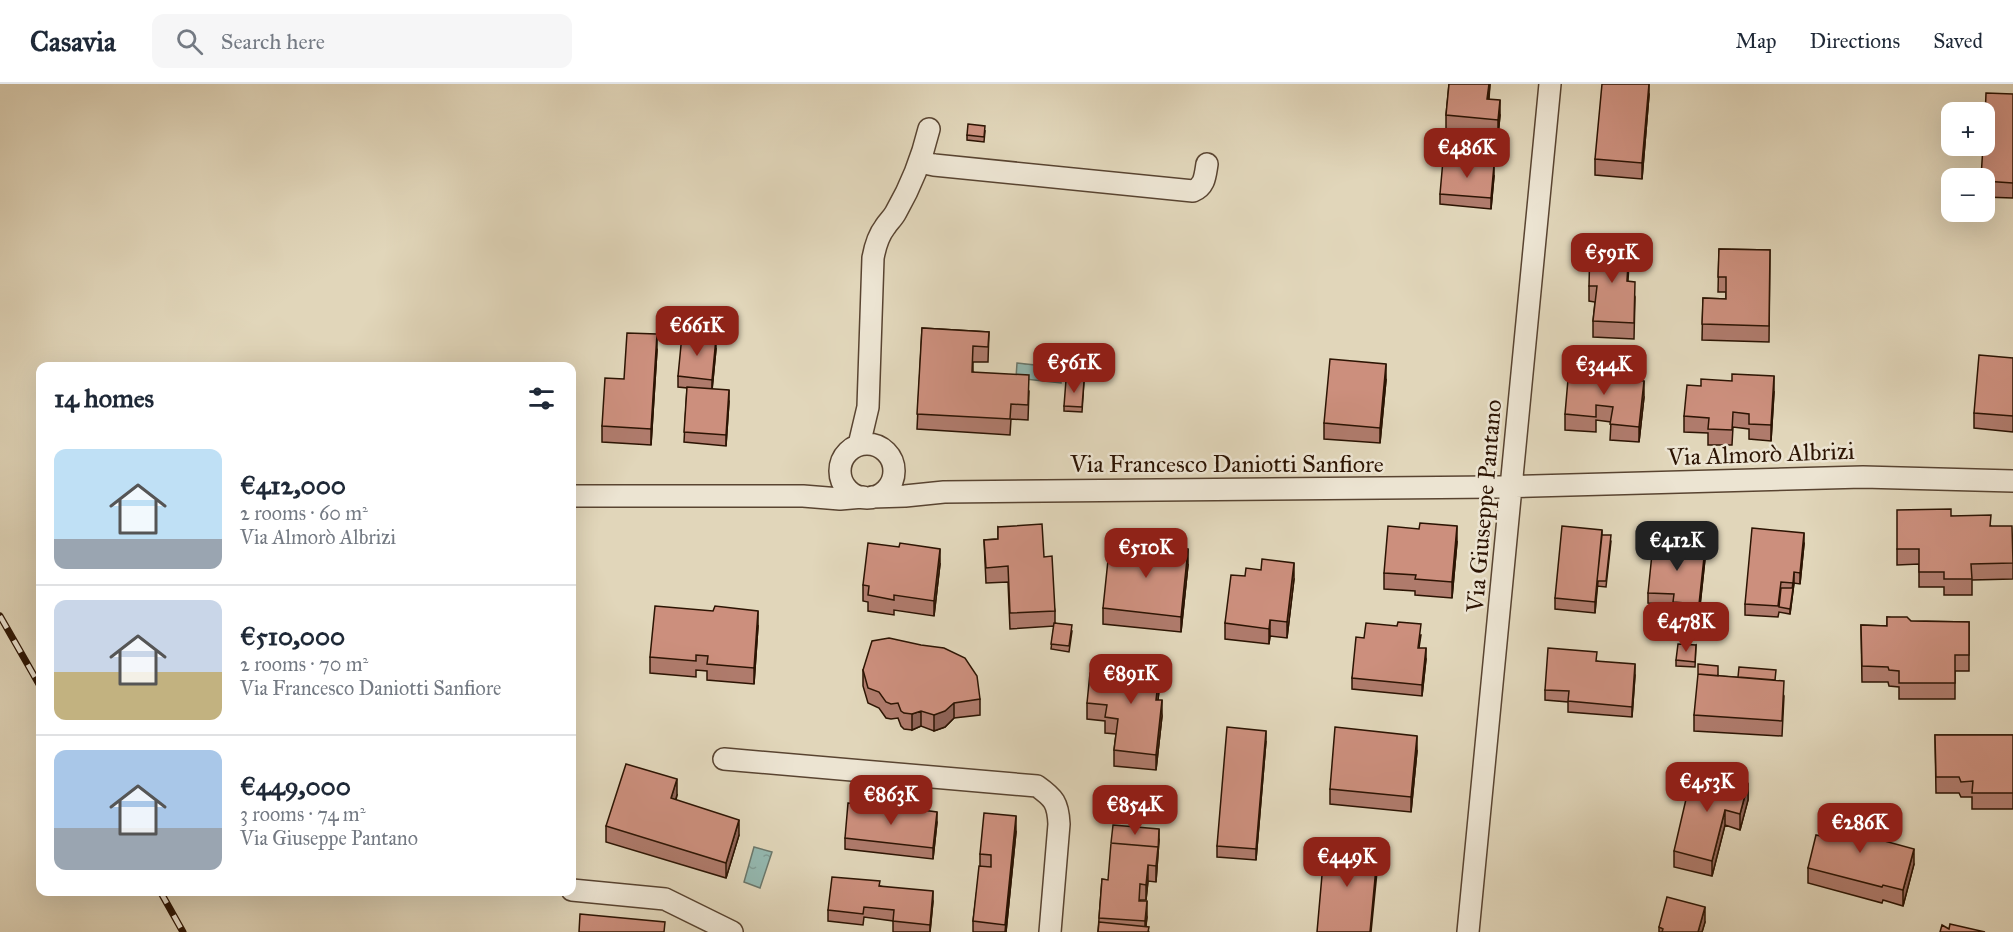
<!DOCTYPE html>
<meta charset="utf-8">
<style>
:root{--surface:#fff;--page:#f6f6f7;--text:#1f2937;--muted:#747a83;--line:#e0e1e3;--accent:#8f2418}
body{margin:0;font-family:"IM FELL Great Primer",serif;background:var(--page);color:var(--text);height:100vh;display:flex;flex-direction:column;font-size:22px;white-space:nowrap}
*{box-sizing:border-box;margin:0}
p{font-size:20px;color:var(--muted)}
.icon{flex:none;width:33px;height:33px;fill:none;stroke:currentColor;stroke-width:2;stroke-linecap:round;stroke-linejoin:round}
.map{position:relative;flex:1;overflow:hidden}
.side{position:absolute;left:36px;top:278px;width:540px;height:534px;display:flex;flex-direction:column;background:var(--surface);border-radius:12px;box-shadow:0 6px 24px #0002}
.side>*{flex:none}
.fabs{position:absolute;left:1941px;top:18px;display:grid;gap:12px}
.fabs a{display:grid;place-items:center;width:54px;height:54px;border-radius:12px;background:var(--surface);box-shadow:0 6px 24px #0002;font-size:30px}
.price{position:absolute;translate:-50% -51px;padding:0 14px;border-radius:12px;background:var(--accent);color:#fff;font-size:20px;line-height:39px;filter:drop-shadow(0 2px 3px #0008)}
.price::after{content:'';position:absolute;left:50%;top:36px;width:18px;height:14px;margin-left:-9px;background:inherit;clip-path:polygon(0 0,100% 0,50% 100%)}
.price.active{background:#222;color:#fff}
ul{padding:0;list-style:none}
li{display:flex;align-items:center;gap:18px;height:150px;padding:0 18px}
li+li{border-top:2px solid var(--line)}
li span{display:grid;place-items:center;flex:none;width:168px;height:120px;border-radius:12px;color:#555}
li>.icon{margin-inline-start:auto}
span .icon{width:72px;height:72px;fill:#fffc;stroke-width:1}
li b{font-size:26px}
h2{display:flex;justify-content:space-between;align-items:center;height:72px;padding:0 18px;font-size:26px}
header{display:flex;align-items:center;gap:36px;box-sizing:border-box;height:84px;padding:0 30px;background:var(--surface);border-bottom:2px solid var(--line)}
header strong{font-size:28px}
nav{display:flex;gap:33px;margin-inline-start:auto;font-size:21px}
.search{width:420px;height:54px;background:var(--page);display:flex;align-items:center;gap:15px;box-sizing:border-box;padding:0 21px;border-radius:12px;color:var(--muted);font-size:22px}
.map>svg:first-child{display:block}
.water{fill:url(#water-ripples);stroke:#6a776b;stroke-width:1.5}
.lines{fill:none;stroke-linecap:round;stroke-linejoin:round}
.street-casing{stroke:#594431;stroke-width:24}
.street{stroke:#ece4d2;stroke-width:21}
.rail-casing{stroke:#2c1403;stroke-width:7}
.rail{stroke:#ece4d2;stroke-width:4.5;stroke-dasharray:14;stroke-linecap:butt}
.wall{fill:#af7b6c;stroke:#2c1403;stroke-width:1.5}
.shaded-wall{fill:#8f6458;stroke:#2c1403;stroke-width:1.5}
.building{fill:#cc8f7d;stroke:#2c1403;stroke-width:1.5}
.labels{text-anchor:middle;stroke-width:5;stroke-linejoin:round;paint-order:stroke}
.street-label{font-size:24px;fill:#2c1403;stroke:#ece4d2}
</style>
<header>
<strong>Casavia</strong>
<div class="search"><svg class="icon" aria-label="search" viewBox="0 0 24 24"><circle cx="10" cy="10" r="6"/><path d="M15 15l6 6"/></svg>Search here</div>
<nav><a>Map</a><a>Directions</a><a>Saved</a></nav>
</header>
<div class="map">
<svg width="2013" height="848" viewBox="0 0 2013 848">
<defs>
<pattern id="water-ripples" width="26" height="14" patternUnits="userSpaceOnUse" patternTransform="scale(1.5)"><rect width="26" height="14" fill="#94b9b1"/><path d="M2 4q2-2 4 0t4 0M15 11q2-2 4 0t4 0" fill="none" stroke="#809e97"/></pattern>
</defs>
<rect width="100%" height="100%" fill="#e1d6ba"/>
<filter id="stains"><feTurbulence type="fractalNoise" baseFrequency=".00333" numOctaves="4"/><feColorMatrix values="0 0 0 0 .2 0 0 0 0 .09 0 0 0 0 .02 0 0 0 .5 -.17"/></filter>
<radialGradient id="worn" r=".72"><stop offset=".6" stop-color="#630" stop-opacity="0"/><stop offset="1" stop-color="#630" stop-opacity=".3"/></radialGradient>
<path class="water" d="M1017,279L1062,284L1061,299L1016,294Z
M754,763L772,768L760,804L744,798Z"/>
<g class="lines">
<g class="street-casing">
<path id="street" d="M920,78L934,81L1193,107C1205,102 1205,92 1207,80
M840 387a27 27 0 1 1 54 0a27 27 0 1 1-54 0Z
M859,361L868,323L873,174C875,163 878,152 885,143C888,138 893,134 896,128C911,102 922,74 929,45
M572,412H803L840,415L863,413
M872,413L905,412L944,408L1495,403L1863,393L2013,397
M724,675L1037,702C1054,714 1058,719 1059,740L1050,848
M572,806L665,815L732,848
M1468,848L1550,0"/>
</g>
<use href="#street" class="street"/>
<g class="rail-casing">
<path id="rail" d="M0,532L40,602
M160,807L183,848"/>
</g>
<use href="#rail" class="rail"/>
</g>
<path class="wall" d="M1449,0H1490L1489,15L1500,31L1498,52L1446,47V31Z
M2013,10V114L1984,113V94Z
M1649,11L1642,95L1595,91V75Z
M985,47L984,58L967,56V51Z
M1494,92L1491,125L1440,120V110Z
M1719,165L1770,166L1769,258L1702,256L1703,214L1726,215V208H1718Z
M1629,178L1628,197L1635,213L1634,255L1593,253V237L1595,218L1589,217V202Z
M922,244L989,248L988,278H973V288L1029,307L1028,336L1011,335L1010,351L917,345Z
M716,265L712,305L729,317L726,362L684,358L687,304L678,303V292Z
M657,266L651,361L602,358V342L624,295Z
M2013,274V348L1974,344V329Z
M1610,293L1644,313L1639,358L1610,356L1611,338L1596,336V348L1565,346V330Z
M1386,296L1380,359L1324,355V339Z
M1084,297L1082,328L1064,327V322Z
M1774,308L1771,357L1749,355V345L1733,343L1732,361H1708V349L1684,348V332Z
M1951,432L1991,442L2013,479V495L1972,496V511H1944V503H1919V480L1897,481V465Z
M998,443L1044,473L1055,527V539L1072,547L1069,568L1051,565L1054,542L1010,545L1008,498L986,499L984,456L998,455Z
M1602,451L1611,457L1606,503L1597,502L1595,529L1555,525V514Z
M1457,458L1452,514L1415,511V507L1384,505V489Z
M1804,460L1800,500L1794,499L1790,530L1779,528L1778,533L1745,531V520Z
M1705,475L1699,531L1673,529V521L1648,519V509Z
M940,480L934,532L894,526V531L868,527V518L863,517V501Z
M1188,481L1181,548L1103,540V524Z
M1245,492L1294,495L1287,554L1270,552L1269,560L1225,555V539Z
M1887,533L1911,537L1969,538V587H1955V615H1899V603L1889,602L1888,598H1862L1861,541L1887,542Z
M758,542L754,600L707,596V587L696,586V593L650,589V573Z
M1421,551L1419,564L1426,575L1422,612L1352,605V594L1364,554Z
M1696,561L1695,583L1676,582V576Z
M1597,577L1635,591L1632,633L1568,628V618L1545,616V606Z
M863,586L980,615V631L954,634L945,643L934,647L921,642L912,646L904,645L901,642L898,634L891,635L886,634L879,624L868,619L863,602Z
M1718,592L1775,596L1784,612L1782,652L1694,647V631Z
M1160,598L1158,616L1162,632L1156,686L1114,682V666L1116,650L1105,649V637L1087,635V619Z
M1935,651H2013V725H1972V713H1961L1959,709H1936Z
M1266,657L1256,776L1217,773V762Z
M1417,667L1411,728L1330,720V705Z
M1748,700V716L1740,746L1725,741L1712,792L1674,783V767Z
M677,711L676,716L739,751L726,794L606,758V742Z
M880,726L937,738L933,775L845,765V754Z
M1016,748L1006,848H973V837L980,782V770Z
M1870,752V753L1914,780L1903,822L1883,816L1882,819L1808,799V784L1825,753Z
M1159,756L1156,798L1148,797L1146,816H1140L1147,833L1146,842L1149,848H1098L1102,795L1108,796Z
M880,802L933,817L930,848H893V837L864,833L863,841L828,837V826Z
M1705,838L1702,848H1659V843Z"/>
<path class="shaded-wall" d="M1489,0H1490L1487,30V15Z
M1649,0V11L1642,95V79Z
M1500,16V31L1498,52V36Z
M1494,81V92L1491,125V114Z
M657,250V266L651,361V345Z
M716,254V265L712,307V296Z
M1386,280V296L1380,359V344Z
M1774,292V308L1771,357V341Z
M1644,297V313L1639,358V343Z
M729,306V317L726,362V351Z
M1457,442V458L1452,514V498Z
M1602,446V456L1595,529V518Z
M1804,449V460L1800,500V489Z
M1705,464V475L1699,531V520Z
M940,465V480L934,532V517Z
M1188,465V481L1181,548V533Z
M1294,479V495L1287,554V538Z
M1794,488V499L1790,530V525Z
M758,527V542L754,600V584Z
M1270,536V552L1269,560V545Z
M1426,564V575L1422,612V601Z
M1635,580V591L1632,633V623Z
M1160,582V598L1156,632V616Z
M1162,616V632L1156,686V671Z
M954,619V634L945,643L934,647V631Z
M921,627V642L912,646V630Z
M1266,647V657L1256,776V765Z
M1417,652V667L1411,728V713Z
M677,695V711L671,730V714Z
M1748,700V716L1740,746V730Z
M1725,726V741L1712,792V777Z
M937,728V738L933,775V764Z
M1016,732V748L1006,848H1005Z
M739,736V751L726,794V779Z
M1870,736V752L1866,767V752Z
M1159,745V756L1156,798V782Z
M1378,762V778L1371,848H1370Z
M1914,765V780L1903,822V806Z
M1148,781V797L1146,816V801Z
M933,807V817L930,848V841Z
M1147,817V833L1145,848V837Z
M1705,823V838L1702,848H1698Z"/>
<path class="building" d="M1449,0H1489L1487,15L1500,16L1498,36L1446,31Z
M1602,0H1649L1642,79L1595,75Z
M1986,9L2013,10V99L1984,97V94H1981L1983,62H1984Z
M968,40L985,42L984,53L967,51Z
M1443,76L1494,81L1491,114L1440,110Z
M1590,160L1629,163L1627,197L1635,198L1634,239L1593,237L1597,202H1589Z
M1719,165L1770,166L1769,242L1702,240L1703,214L1726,215V193H1718Z
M922,244L989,248L988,263L973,262L972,288L1029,291L1028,321L1011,320L1010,335L917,330Z
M627,249L657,250L651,345L602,342L605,294L624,295Z
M682,251L716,254L712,296L678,292Z
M1979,271L2013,274V332L1974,329Z
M1330,275L1386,280L1380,344L1324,339Z
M1569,284L1610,287V293L1644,297L1639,343L1610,340L1613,323L1596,321V333L1565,330Z
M1732,290L1774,292L1771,341L1749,340V330L1733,328L1732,346L1708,345L1709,334L1684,332L1687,301L1701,302V295L1732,297Z
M1066,296L1084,297L1082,323L1064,322Z
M687,303L729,306L726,351L684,348Z
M1951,425V432L1991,431L1990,442H2012L2013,479L1971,480L1972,495H1944V488H1919V465H1897V426Z
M1420,439L1457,442L1452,498L1415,495L1416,491L1384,489L1388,442L1419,445Z
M1042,440L1044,473L1052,472L1055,527L1010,529L1008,482L986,484L984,456L998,455V443Z
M1562,442L1602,446L1595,518L1555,514Z
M1752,444L1804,449L1800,489L1794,488L1793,499L1781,498L1778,522L1745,520Z
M1602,451H1611L1606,497H1597Z
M1110,457L1188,465L1181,533L1103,524Z
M868,459L899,463L900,459L940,465L934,517L894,511V516L868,511L869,502L863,501Z
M1653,460L1705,464L1699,520L1673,518L1674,510L1648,509Z
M1262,475L1294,479L1287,538L1270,536L1269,545L1225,539L1231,491L1245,492L1246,484L1261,486Z
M1781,504H1793L1790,525L1779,523Z
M655,522L713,527L715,522L758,527L754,584L707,580L708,572L696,571V577L650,573Z
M1887,533H1907L1911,537L1969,538V571H1955V599H1899V587L1889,586L1888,583L1862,582L1861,541L1887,542Z
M1398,538L1421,540L1418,564H1426L1422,601L1352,594L1356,553L1364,554L1366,539L1397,542Z
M1054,539L1072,541L1069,562L1051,560Z
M889,554L921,561L944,564L965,574L977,592L980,615L954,619L945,627L934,631L921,627L912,630L904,629L901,627L898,619L891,620L886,618L879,608L868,604L863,586L872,557Z
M1678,560L1696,561L1695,578L1676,576Z
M1548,564L1597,568L1596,577L1635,580L1632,623L1568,617L1569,607L1545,606Z
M1121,578L1160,582L1156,616H1162L1156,671L1114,666L1118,635L1105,633L1107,621L1087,619L1090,589L1119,592Z
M1698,580L1718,582V592L1698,590Z
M1739,583L1776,586L1775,596L1738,593Z
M1698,590L1784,597L1782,637L1694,631Z
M1227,643L1266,647L1256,765L1217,762Z
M1335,643L1417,652L1411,713L1330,705Z
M1935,651H2013V709H1972L1973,697L1961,698L1959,693H1936Z
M626,680L677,695L671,714L739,736L726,779L606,742Z
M1693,685L1748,700L1740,730L1725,726L1712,777L1674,767Z
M848,719L880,722V726L906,728L907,724L937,728L933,764L845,754Z
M1833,726L1870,736L1866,752L1914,765L1903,806L1883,801L1882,803L1808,784L1816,751L1825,753Z
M984,729L1016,732L1005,841L973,837L979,782L991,783V771L980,770Z
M1113,741L1159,745L1158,768V763L1111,759Z
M1325,757L1378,762L1370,848H1317Z
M1111,759L1158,763L1156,782L1148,781L1146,801L1140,800L1139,817H1147L1145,837L1099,834L1102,795L1108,796Z
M832,793L880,797L879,802L933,807L930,841L893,837L894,826L864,823L863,830L828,826Z
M1667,813L1705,823L1698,848H1662L1663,845L1659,843Z
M580,830L665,838L664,848H579Z
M1099,838L1149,843L1148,848H1098Z
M1950,840L1985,848H1940L1942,841L1949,845Z"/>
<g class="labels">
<g class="street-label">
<text transform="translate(1761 370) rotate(-2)" y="8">Via Almorò Albrizi</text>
<text x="1227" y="388">Via Francesco Daniotti Sanfiore</text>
<text transform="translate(1484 422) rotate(-85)" y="8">Via Giuseppe Pantano</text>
</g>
</g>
<rect width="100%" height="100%" filter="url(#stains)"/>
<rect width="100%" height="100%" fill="url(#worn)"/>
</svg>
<div class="fabs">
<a>+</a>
<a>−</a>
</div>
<b class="price" style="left:1467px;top:95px">€486K</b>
<b class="price" style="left:1612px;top:200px">€591K</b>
<b class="price" style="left:697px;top:273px">€661K</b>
<b class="price" style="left:1074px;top:310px">€561K</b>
<b class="price" style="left:1604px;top:312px">€344K</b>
<b class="price active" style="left:1677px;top:488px">€412K</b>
<b class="price" style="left:1146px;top:495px">€510K</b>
<b class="price" style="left:1686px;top:569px">€478K</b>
<b class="price" style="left:1131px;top:621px">€891K</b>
<b class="price" style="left:1707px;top:729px">€453K</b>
<b class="price" style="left:891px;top:742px">€863K</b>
<b class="price" style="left:1135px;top:752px">€854K</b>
<b class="price" style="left:1860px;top:770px">€286K</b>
<b class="price" style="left:1347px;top:804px">€449K</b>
<section class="side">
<h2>14 homes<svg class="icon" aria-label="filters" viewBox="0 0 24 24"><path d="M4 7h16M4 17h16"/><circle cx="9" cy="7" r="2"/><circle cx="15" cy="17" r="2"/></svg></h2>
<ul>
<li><span style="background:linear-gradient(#bfe0f5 75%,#9aa5b1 0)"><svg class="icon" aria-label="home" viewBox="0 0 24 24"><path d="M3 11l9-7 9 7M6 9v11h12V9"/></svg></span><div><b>€412,000</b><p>2 rooms · 60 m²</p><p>Via Almorò Albrizi</p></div></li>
<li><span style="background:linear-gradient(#c9d6e8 60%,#c2b280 0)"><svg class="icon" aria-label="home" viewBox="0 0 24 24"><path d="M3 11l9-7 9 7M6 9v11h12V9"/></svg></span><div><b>€510,000</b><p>2 rooms · 70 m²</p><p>Via Francesco Daniotti Sanfiore</p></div></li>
<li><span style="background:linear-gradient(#a9c7e8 65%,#9aa5b1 0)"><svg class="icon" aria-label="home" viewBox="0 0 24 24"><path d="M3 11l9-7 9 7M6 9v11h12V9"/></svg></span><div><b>€449,000</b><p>3 rooms · 74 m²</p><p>Via Giuseppe Pantano</p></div></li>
</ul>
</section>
</div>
